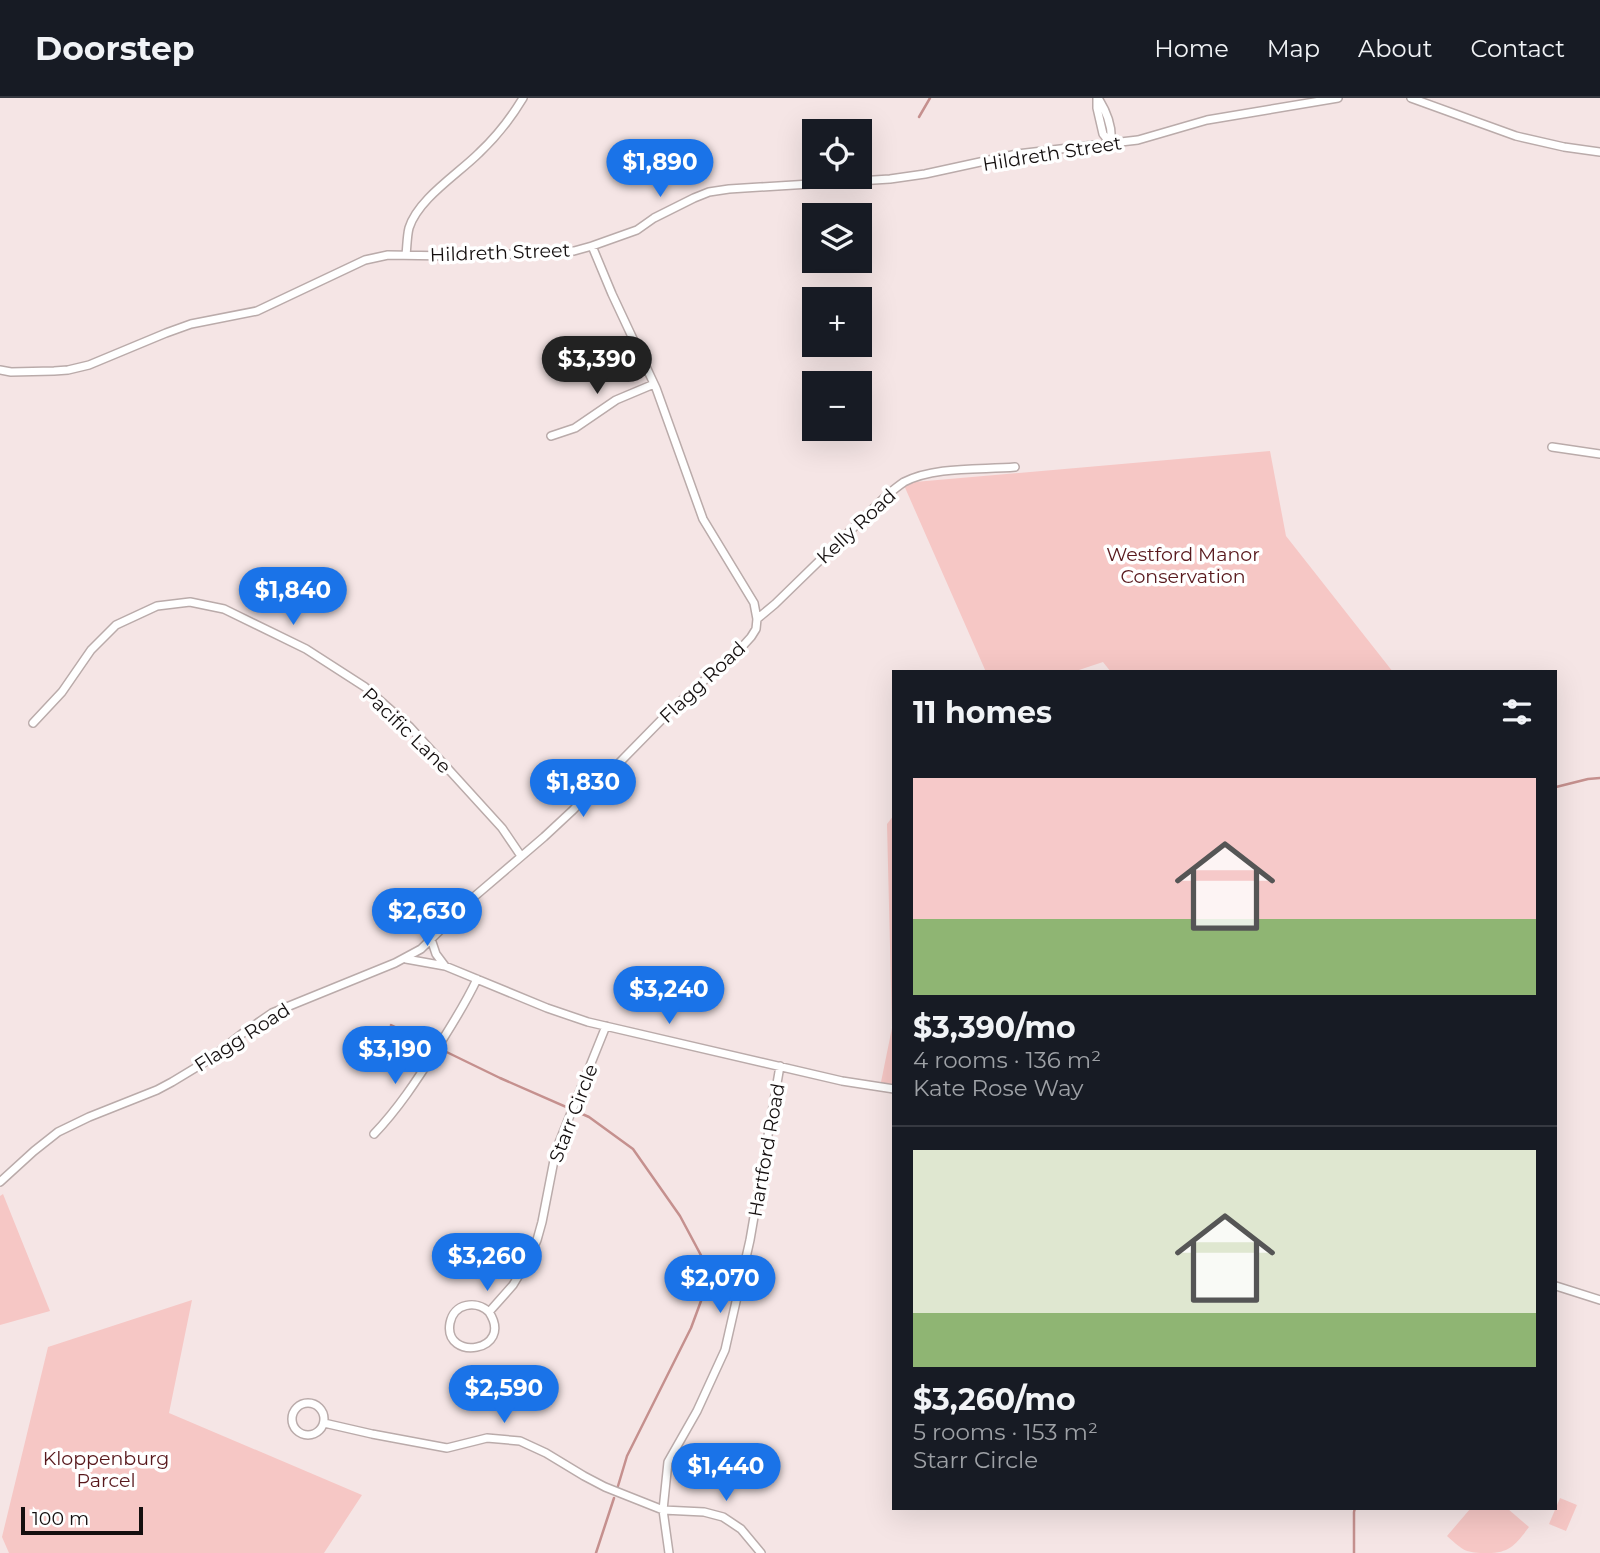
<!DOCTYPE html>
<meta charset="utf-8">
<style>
:root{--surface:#171b24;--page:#242831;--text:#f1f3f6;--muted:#9ea1a6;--line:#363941;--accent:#1a73e8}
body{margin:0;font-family:Montserrat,sans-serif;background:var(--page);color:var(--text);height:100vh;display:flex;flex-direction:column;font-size:26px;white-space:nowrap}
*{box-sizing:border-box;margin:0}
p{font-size:23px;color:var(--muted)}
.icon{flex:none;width:38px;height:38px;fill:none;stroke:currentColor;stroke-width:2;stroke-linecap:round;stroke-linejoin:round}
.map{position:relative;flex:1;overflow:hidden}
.sheet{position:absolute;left:892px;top:572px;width:665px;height:840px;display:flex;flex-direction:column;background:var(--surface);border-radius:0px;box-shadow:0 7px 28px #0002}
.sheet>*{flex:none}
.tools{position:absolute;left:802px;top:21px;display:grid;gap:14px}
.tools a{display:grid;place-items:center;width:70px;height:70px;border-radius:0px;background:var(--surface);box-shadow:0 7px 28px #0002;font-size:35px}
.scale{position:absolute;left:21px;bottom:18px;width:122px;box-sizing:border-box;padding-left:7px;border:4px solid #140f0f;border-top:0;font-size:19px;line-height:24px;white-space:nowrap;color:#140f0f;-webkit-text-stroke:5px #fff;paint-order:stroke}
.price{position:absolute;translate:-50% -60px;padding:0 16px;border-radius:24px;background:var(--accent);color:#fff;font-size:23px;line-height:46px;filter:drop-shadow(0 2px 4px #0008)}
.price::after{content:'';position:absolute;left:50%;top:42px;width:21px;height:16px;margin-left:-10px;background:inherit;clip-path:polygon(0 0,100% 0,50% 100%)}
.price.selected{background:#222;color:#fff}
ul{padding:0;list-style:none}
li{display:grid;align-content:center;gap:14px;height:371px;padding:0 21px}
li+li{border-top:2px solid var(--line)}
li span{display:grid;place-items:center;height:217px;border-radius:0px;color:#555}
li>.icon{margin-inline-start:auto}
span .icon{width:126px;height:126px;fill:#fffc;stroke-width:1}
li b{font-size:30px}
h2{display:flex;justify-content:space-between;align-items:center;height:84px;padding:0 21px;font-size:30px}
header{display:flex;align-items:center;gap:42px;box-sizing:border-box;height:98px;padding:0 35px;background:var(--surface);border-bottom:2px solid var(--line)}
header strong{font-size:33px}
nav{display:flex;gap:38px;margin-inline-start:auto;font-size:24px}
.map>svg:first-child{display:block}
.green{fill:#f6c7c5}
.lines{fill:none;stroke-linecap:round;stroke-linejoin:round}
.stream{stroke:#c5908e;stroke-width:2.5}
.minor-casing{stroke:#baabaa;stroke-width:10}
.minor{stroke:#fff;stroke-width:7}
.labels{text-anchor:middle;stroke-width:7;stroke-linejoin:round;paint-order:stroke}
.street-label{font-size:19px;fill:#140f0f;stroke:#fff}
.park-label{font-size:19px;fill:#58181c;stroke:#fff}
</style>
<header>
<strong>Doorstep</strong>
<nav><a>Home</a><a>Map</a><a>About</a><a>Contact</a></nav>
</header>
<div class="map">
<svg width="1600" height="1455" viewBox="0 0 1600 1455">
<rect width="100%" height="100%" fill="#f5e5e5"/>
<path class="green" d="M1270,353L1286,438L1393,574H1111L1103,564L1073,574H986L903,385Z
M894,717V991L880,989L892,930L887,726Z
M3,1096L50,1213L0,1227V1098Z
M192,1202L169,1315L362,1397L324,1455H9L2,1439L48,1249Z
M1560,1400L1577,1407L1566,1433L1549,1426Z
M1470,1411H1508L1529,1429C1516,1446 1510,1455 1488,1455C1465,1455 1464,1453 1447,1438Z"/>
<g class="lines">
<path class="stream" d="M919,19L930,0
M1556,689L1588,681L1600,680
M391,927L500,980L589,1019L633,1051L680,1118L711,1176L691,1230L627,1358L618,1388
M596,1455L614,1400
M1354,1455V1414L1355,1410"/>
<g class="minor-casing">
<path id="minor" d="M1097,0V10L1103,36L1111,46
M1098,0C1107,14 1113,29 1111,46
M1411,0L1516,38L1564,49L1600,54
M406,157C407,148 407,138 409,130C418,101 458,76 479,55C496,39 511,20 523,0
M0,272L11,274L54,273L68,272L89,267L166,235L191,226L257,213L365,162L388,157L451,158L548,155L574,153L592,148L637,132L654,120L694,100L709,94L729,91L890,81L925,76L1017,56L1138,42L1207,22L1338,0
M551,338L575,330L616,302L654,286
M1552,349L1600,356
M757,521L775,506L886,398C892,393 898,388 904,384C935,368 981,372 1015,369
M33,625L62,594L91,552L116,527L157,508L190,504L224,511L306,551L365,589L410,629L502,730L521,758
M431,841L436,856L445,868
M406,861L445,868L547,910L588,924L842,983L894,991
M374,1036C398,1011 417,982 436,952C451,928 465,907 477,881
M0,1084L34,1053L58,1034L89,1019L157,992L172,984L210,961L243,935L272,915L395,865L421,851L475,798L544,739L573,712L673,610L741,550L751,539L756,531L757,521L754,505L703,421L656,290L612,196L592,148
M1556,1188L1600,1202
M489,1214C515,1254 443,1264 450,1225C454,1205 476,1202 489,1214L513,1187L528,1162L537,1142L542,1124L556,1052L606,928
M292 1321a16 16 0 1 1 32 0a16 16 0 1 1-32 0Z
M324,1325L372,1336L447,1350L487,1340L520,1343L546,1355L584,1378L605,1389L663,1412L704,1414L723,1419L741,1431L761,1455
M669,1455L663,1412L668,1364L697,1313L725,1252L750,1142L780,968"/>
</g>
<use href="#minor" class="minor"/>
</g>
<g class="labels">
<g class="street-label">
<text transform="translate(1052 55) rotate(-9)" y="7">Hildreth Street</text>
<text transform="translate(500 154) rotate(-2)" y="7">Hildreth Street</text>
<text transform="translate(856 428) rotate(-43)" y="7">Kelly Road</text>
<text transform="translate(702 584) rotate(-43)" y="7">Flagg Road</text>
<text transform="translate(407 632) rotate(44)" y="7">Pacific Lane</text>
<text transform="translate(242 939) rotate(-33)" y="7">Flagg Road</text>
<text transform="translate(573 1015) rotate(-69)" y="7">Starr Circle</text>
<text transform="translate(766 1052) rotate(-80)" y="7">Hartford Road</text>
</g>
<g class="park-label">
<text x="1183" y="463">Westford Manor<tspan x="1183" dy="22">Conservation</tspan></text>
<text x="106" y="1367">Kloppenburg<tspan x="106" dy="22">Parcel</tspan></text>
</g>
</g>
</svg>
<div class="tools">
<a><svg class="icon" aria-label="locate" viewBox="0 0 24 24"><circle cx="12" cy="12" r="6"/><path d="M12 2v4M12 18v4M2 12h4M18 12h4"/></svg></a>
<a><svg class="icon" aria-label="layers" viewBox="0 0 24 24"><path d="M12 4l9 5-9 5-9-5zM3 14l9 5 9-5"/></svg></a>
<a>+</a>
<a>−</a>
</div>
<div class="scale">100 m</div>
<b class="price" style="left:660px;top:101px">$1,890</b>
<b class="price selected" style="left:597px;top:298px">$3,390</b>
<b class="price" style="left:293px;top:529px">$1,840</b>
<b class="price" style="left:583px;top:721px">$1,830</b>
<b class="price" style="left:427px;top:850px">$2,630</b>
<b class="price" style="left:669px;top:928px">$3,240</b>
<b class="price" style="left:395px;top:988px">$3,190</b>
<b class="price" style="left:487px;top:1195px">$3,260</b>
<b class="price" style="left:720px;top:1217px">$2,070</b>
<b class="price" style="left:504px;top:1327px">$2,590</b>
<b class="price" style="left:726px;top:1405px">$1,440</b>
<section class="sheet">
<h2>11 homes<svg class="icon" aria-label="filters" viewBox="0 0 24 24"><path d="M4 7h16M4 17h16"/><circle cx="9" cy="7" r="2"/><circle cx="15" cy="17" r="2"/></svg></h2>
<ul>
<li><span style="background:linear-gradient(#f6c9c9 65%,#8fb573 0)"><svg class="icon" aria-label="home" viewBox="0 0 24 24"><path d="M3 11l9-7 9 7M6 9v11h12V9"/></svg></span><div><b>$3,390/mo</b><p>4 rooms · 136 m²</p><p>Kate Rose Way</p></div></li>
<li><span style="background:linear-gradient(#dfe7d0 75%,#8fb573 0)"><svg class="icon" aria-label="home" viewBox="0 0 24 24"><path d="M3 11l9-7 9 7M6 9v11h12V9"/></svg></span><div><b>$3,260/mo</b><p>5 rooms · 153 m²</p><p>Starr Circle</p></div></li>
</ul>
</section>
</div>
